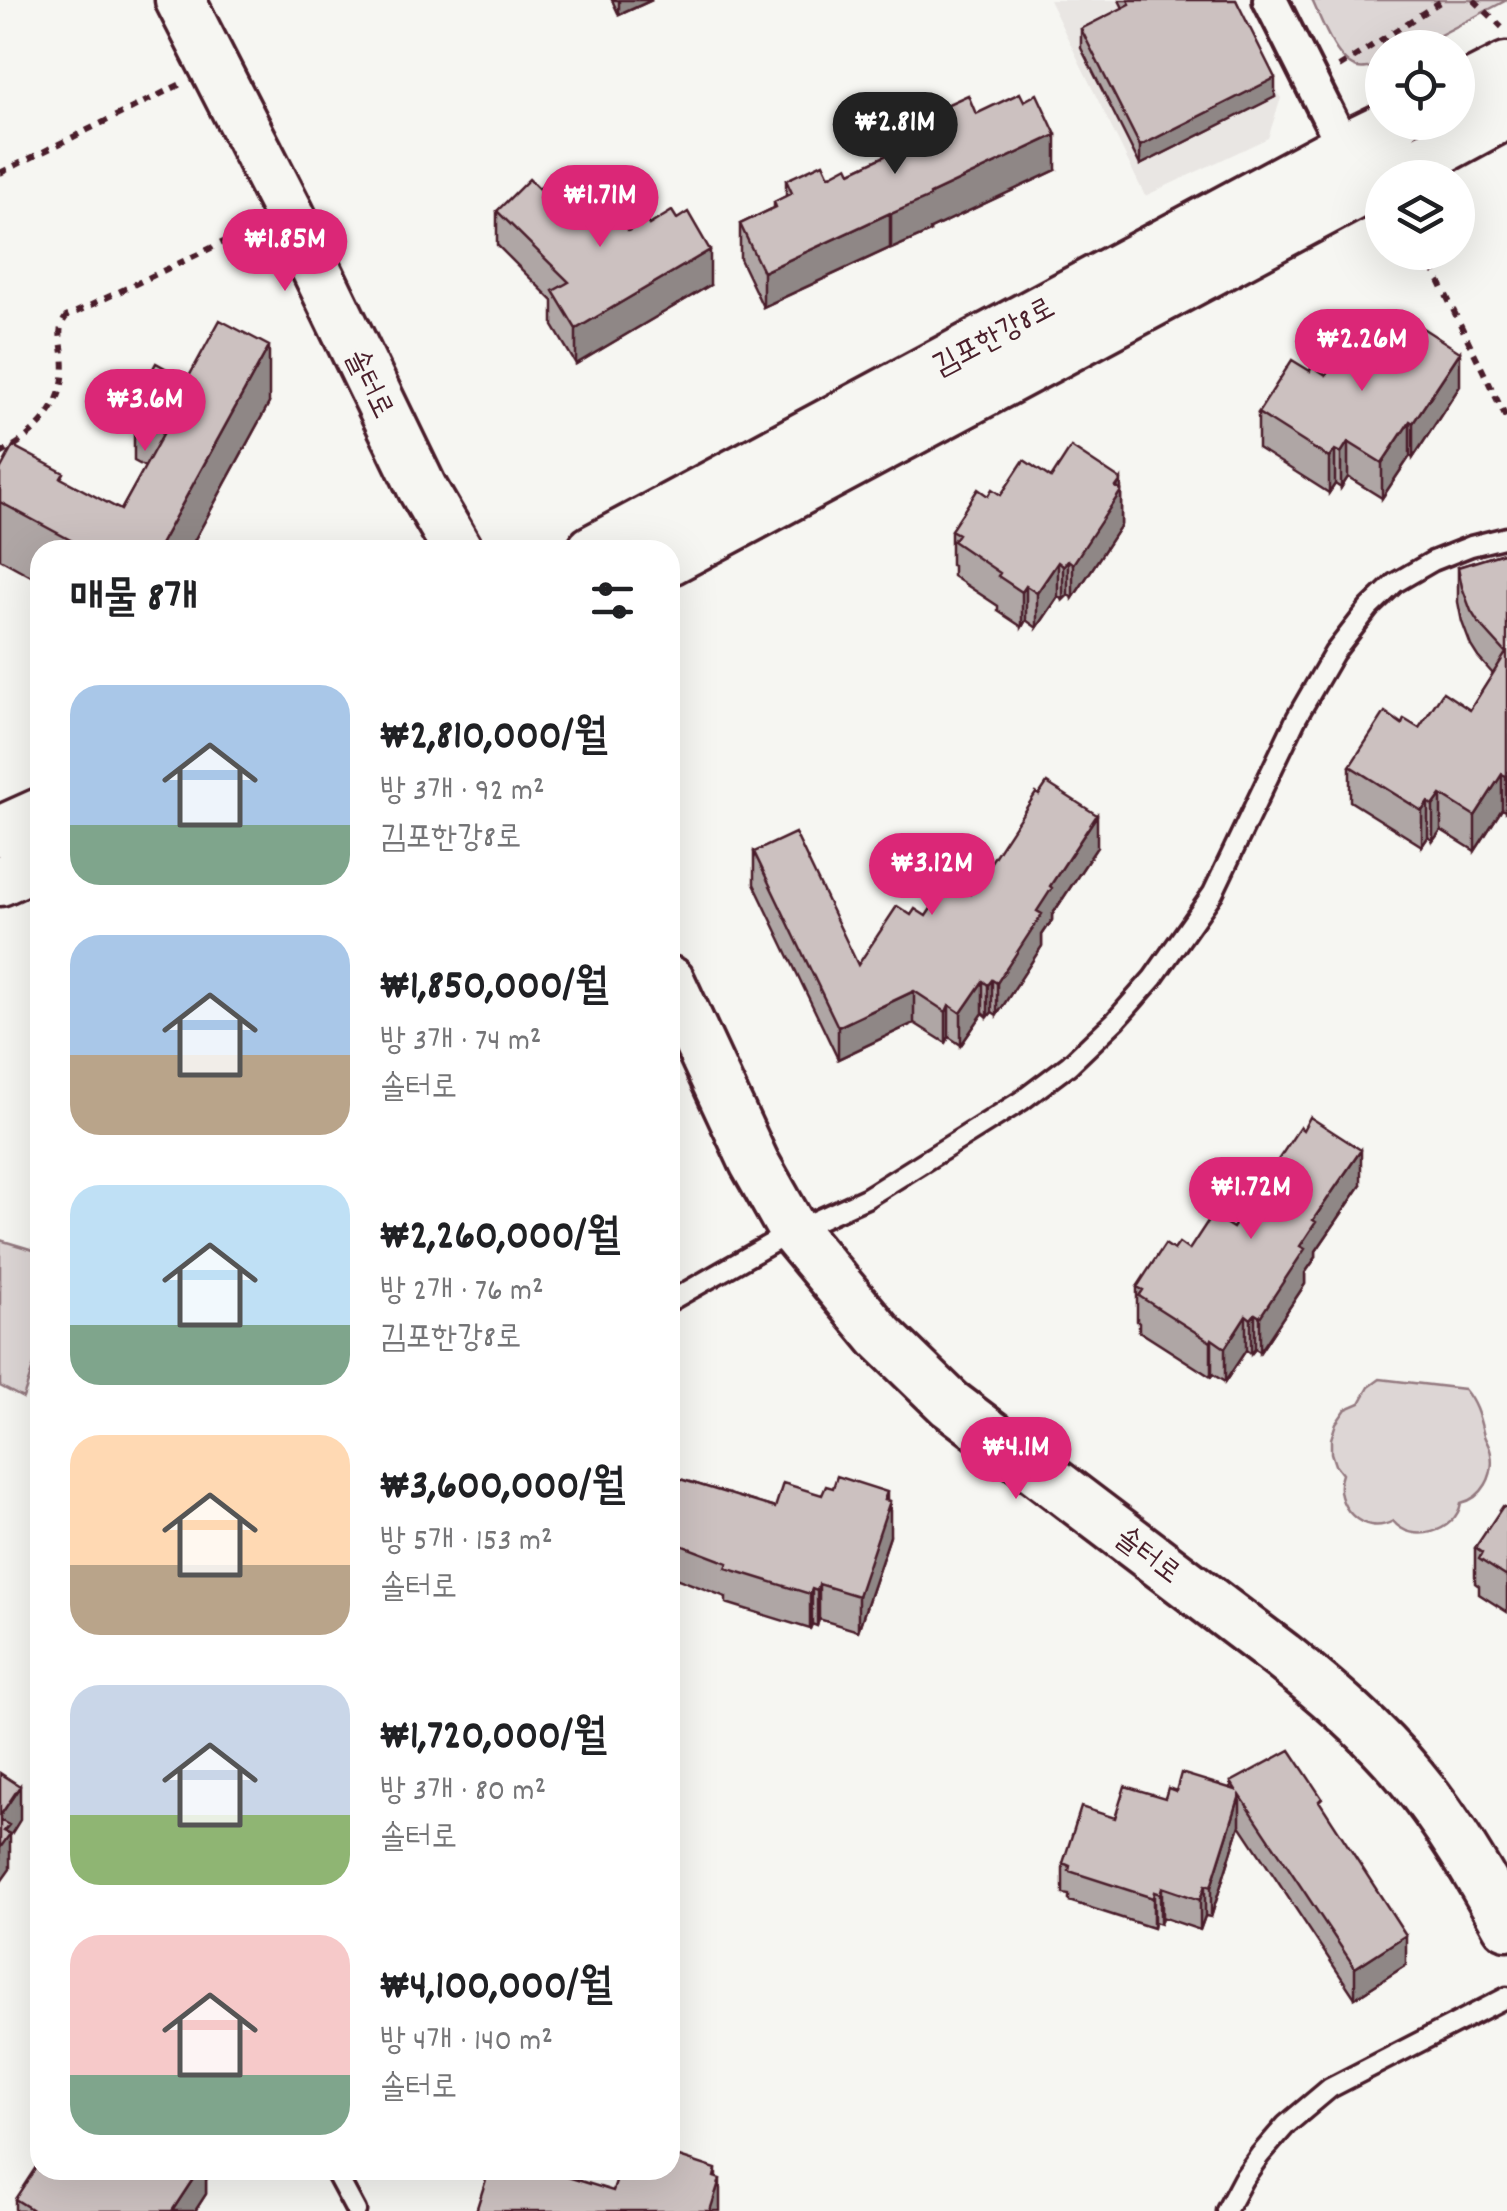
<!DOCTYPE html>
<html lang="ko">
<meta charset="utf-8">
<style>
:root{--surface:#fff;--page:#f2f2f2;--text:#202124;--muted:#757577;--accent:#db2777}
body{margin:0;font-family:Dekko,"Poor Story",sans-serif;background:var(--page);color:var(--text);height:100vh;display:flex;flex-direction:column;font-size:38px;white-space:nowrap}
*{box-sizing:border-box;margin:0}
p{font-size:32px;color:var(--muted)}
.icon{flex:none;width:55px;height:55px;fill:none;stroke:currentColor;stroke-width:2;stroke-linecap:round;stroke-linejoin:round}
.map{position:relative;flex:1;overflow:hidden}
.sheet{position:absolute;left:30px;top:540px;width:650px;height:1640px;display:flex;flex-direction:column;background:var(--surface);border-radius:30px;box-shadow:0 10px 40px #0002}
.sheet>*{flex:none}
.controls{position:absolute;left:1365px;top:30px;display:grid;gap:20px}
.controls a{display:grid;place-items:center;width:110px;height:110px;border-radius:50%;background:var(--surface);box-shadow:0 10px 40px #0002;font-size:50px}
.price{position:absolute;translate:-50% -85px;padding:0 22px;border-radius:35px;background:var(--accent);color:#fff;font-size:32px;line-height:65px;filter:drop-shadow(0 2px 5px #0008)}
.price::after{content:'';position:absolute;left:50%;top:60px;width:30px;height:22px;margin-left:-15px;background:inherit;clip-path:polygon(0 0,100% 0,50% 100%)}
.price.active{background:#222;color:#fff}
ul{padding:0;list-style:none}
li{display:flex;align-items:center;gap:30px;height:250px;padding:0 40px}
li span{display:grid;place-items:center;flex:none;width:280px;height:200px;border-radius:30px;color:#555}
li>.icon{margin-inline-start:auto}
span .icon{width:120px;height:120px;fill:#fffc;stroke-width:1}
li b{font-size:42px}
h2{display:flex;justify-content:space-between;align-items:center;height:120px;padding:0 40px;font-size:42px}
.map>svg:first-child{display:block}
.built{fill:#e9e6e3}
.park{fill:#ddd6d5;stroke:#947a80;stroke-width:2.5}
.lines{fill:none;stroke-linecap:round;stroke-linejoin:round}
.lane-casing{stroke:#4a1f2b;stroke-width:25}
.street-casing{stroke:#4a1f2b;stroke-width:40}
.secondary-casing{stroke:#4a1f2b;stroke-width:55}
.path{stroke:#4a1f2b;stroke-width:6;stroke-dasharray:8 8;stroke-linecap:butt}
.lane{stroke:#f6f6f2;stroke-width:18}
.street{stroke:#f6f6f2;stroke-width:32}
.secondary{stroke:#f6f6f2;stroke-width:48}
.wall{fill:#afa6a5;stroke:#4a1f2b;stroke-width:2.5}
.shaded-wall{fill:#8f8786;stroke:#4a1f2b;stroke-width:2.5}
.building{fill:#ccc1c0;stroke:#4a1f2b;stroke-width:2.5}
.labels{text-anchor:middle;stroke-width:8;stroke-linejoin:round;paint-order:stroke}
.street-label{font-size:30px;fill:#4a1f2b;stroke:#f6f6f2}
</style>
<div class="map">
<svg width="1507" height="2211" viewBox="0 0 1507 2211">
<rect width="100%" height="100%" fill="#f6f6f2"/>
<filter id="ink" filterUnits="userSpaceOnUse"><feTurbulence type="fractalNoise" baseFrequency=".01" numOctaves="2"/><feDisplacementMap in="SourceGraphic" scale="20" xChannelSelector="R" yChannelSelector="G"/><feConvolveMatrix kernelMatrix="1 2 1 2 8 2 1 2 1" color-interpolation-filters="sRGB"/></filter>
<g filter="url(#ink)">
<path class="built" d="M1049,0H1233L1281,98L1268,138L1145,196Z"/>
<path class="park" d="M1312,0H1507L1417,47L1382,48V65C1375,66 1365,70 1358,68C1336,63 1321,19 1312,0Z
M0,1240L40,1252V1347L23,1398L0,1386Z
M1380,1379L1464,1389C1475,1402 1479,1415 1483,1432C1484,1439 1490,1445 1491,1454C1495,1475 1483,1498 1461,1503C1456,1532 1412,1545 1393,1521C1363,1538 1331,1504 1342,1474L1335,1465L1331,1453V1439L1336,1423L1346,1409L1360,1403L1369,1387Z"/>
<g class="lines">
<g class="lane-casing">
<path id="lane" d="M670,1301L793,1231L866,1198L1021,1101L1069,1065L1116,1020L1153,978L1213,893L1297,717L1334,653L1369,608L1395,583L1433,561L1471,546L1507,537
M334,2170L356,2211
M1226,2211L1243,2179L1260,2155L1286,2125L1330,2088L1507,1997"/>
</g>
<g class="street-casing">
<path id="street" d="M1270,0L1352,163"/>
</g>
<g class="secondary-casing">
<path id="secondary" d="M180,0L288,211L422,488L458,550
M1458,92L1507,67
M1388,178L1507,114
M592,550L1344,147L1395,122
M670,560L1382,180
M0,831L40,813
M0,881L40,863
M670,981L754,1162L793,1231L881,1337L950,1404L1282,1656C1328,1693 1373,1731 1411,1777C1447,1820 1479,1875 1507,1925"/>
</g>
<path class="path" d="M1474,0L1502,27
M1339,67L1443,0
M0,173L181,84
M1425,252L1507,420
M0,454C39,433 69,402 63,355C62,340 56,330 66,317L253,228"/>
<use href="#lane" class="lane"/>
<use href="#street" class="street"/>
<use href="#secondary" class="secondary"/>
</g>
<path class="wall" d="M612,0H652L619,15Z
M1119,0H1236L1275,97L1140,165L1081,48V29L1123,8Z
M931,112L976,114L1056,170L930,229V232L891,249L890,248L763,307L740,259V224L774,208V202L786,196V180L851,172L918,141V134L931,128Z
M539,189L564,203L593,223L628,231L649,225L710,285L576,364L553,326V301L497,245V211Z
M1377,357L1460,386L1413,458L1410,456L1382,498L1348,477L1341,488L1335,484L1329,493L1258,448V413L1310,371L1326,375Z
M187,380L269,403L189,550H40V581L0,559V470L121,510L145,467L134,461V404Z
M1051,478L1121,490V525L1073,598L1068,595L1063,600L1058,597L1037,628L1026,620L1022,627L998,611V606L953,576V566L951,565V530L988,496L1001,495Z
M1507,552L1506,811L1502,809L1475,851L1441,830L1433,841L1428,837L1422,846L1350,801V766L1402,724L1419,728L1470,710L1493,674L1478,657L1471,646L1462,622L1458,602V567Z
M1039,795L1097,847L1052,915V920L1042,935V946L997,1015L992,1012L988,1017L983,1013L961,1045L949,1037L946,1043L914,1023L838,1059L754,884V852L858,965L911,915L926,916L970,894Z
M1303,1130L1361,1185L1316,1251V1257L1305,1273V1284L1260,1352L1255,1349L1251,1354L1246,1350L1225,1382L1212,1374L1211,1377L1139,1331V1323L1137,1321V1287L1174,1250H1189L1233,1228Z
M670,1476L775,1508L822,1495L887,1500L890,1536L858,1631L819,1619L817,1626L812,1624L810,1629L726,1603V1597L670,1576Z
M1507,1508V1612L1479,1594V1586L1475,1583V1548Z
M1231,1782L1322,1807L1406,1965L1355,1998L1240,1825L1211,1917L1205,1916L1200,1930L1162,1917L1160,1924L1154,1922L1153,1928L1069,1901V1895L1063,1894V1863L1115,1818L1165,1798L1176,1791L1231,1789Z
M210,2170V2175L206,2180V2194L195,2211H15V2199L83,2174Z"/>
<path class="shaded-wall" d="M619,0H652L619,15Z
M1275,78V97L1140,165V146Z
M1056,135V170L930,229V232L891,249V214L930,194Z
M890,213V248L763,307V272Z
M710,250V285L576,364V329Z
M269,346V403L189,550H157Z
M1460,352V386L1413,458V423Z
M1410,421V456L1382,498V463Z
M1348,442V477L1341,488V453Z
M1335,450V484L1329,493V458Z
M1121,480V525L1073,598V564Z
M1068,560V595L1063,600V566Z
M1058,562V597L1037,628V593Z
M1026,586V620L1022,627V592Z
M1502,774V809L1475,851V816Z
M1507,775V810L1506,811V776Z
M1441,795V830L1433,841V806Z
M1428,802V837L1422,846V811Z
M1097,815V847L1052,915V920L1042,935V946L997,1015V983L1050,886Z
M992,980V1012L988,1017V985Z
M983,981V1013L961,1045V1013Z
M914,991V1023L838,1059V1027Z
M949,1005V1037L946,1043V1012Z
M1361,1150V1185L1316,1251V1257L1305,1273V1284L1260,1352V1317L1313,1220Z
M1255,1314V1349L1251,1354V1319Z
M1246,1315V1350L1225,1382V1348Z
M1212,1339V1374L1211,1377V1342Z
M887,1492V1512L890,1501V1536L858,1631V1596Z
M819,1584V1619L817,1626V1591Z
M812,1589V1624L810,1629V1594Z
M20,1786V1820L10,1836V1869L0,1883V1816Z
M1240,1795V1825L1211,1917V1887Z
M1205,1885V1916L1200,1930V1900Z
M1162,1887V1917L1160,1924V1894Z
M1154,1892V1922L1153,1928V1898Z
M1406,1935V1965L1355,1998V1968Z
M716,2169V2192L720,2179V2211H710L714,2177Z
M199,2170H210V2175L206,2180V2194L195,2211H172Z"/>
<path class="building" d="M1128,0H1236L1275,78L1140,146L1081,29L1130,4Z
M1020,93L1024,101L1037,94L1056,135L930,194V197L891,214L890,213L763,272L740,224L776,207L774,202L792,193L786,180L823,163L829,176L848,166L851,172L921,139L918,134L937,126L931,112L968,95L976,114Z
M529,179L539,189L545,183L564,203L568,198L593,223L615,210L628,231L646,220L649,225L672,211L677,219L688,212L710,250L576,329L553,291L569,282L497,211Z
M1407,318L1460,352L1413,423L1410,421L1382,463L1348,442L1341,453L1335,450L1329,458L1258,413L1292,360L1310,371L1312,366L1326,375L1350,339L1377,357L1393,332L1397,335Z
M220,320L269,346L157,550H89L0,502V470L13,446L64,473L61,478L121,510L169,423L134,404L156,363L187,380Z
M1071,447L1121,480L1116,487L1121,491L1073,564L1068,560L1063,566L1058,562L1037,593L1026,586L1022,592L998,576L1000,573L953,541L958,534L951,530L978,489L988,496L992,489L1001,495L1024,460L1051,478Z
M1507,552V775L1506,776L1502,774L1475,816L1441,795L1433,806L1428,802L1422,811L1350,766L1385,712L1402,724L1404,719L1419,728L1443,692L1470,710L1506,653L1478,622L1471,611L1462,587L1458,567Z
M1047,783L1097,815L1050,886L1052,888L1037,911L1042,914L997,983L992,980L988,985L983,981L961,1013L949,1005L946,1012L914,991L838,1027L754,852L795,833L858,965L897,906L911,915L915,909L926,916L950,880L970,894L1036,793L1039,795Z
M1310,1117L1361,1150L1313,1220L1316,1222L1300,1246L1305,1249L1260,1317L1255,1314L1251,1319L1246,1315L1225,1348L1212,1339L1211,1342L1139,1296L1143,1290L1137,1287L1165,1244L1174,1250L1179,1243L1189,1250L1212,1215L1233,1228L1300,1127L1303,1130Z
M670,1476L775,1508L783,1483L822,1495L826,1486L833,1488L837,1476L887,1492L884,1500L890,1501L858,1596L819,1584L817,1591L812,1589L810,1594L726,1568L728,1563L670,1541Z
M1503,1506L1507,1508V1577L1479,1559L1482,1553L1475,1548Z
M1290,1750L1322,1798L1319,1801L1406,1935L1355,1968L1240,1795L1211,1887L1205,1885L1200,1900L1162,1887L1160,1894L1154,1892L1153,1898L1069,1871L1070,1866L1063,1863L1081,1807L1115,1818L1125,1786L1165,1798L1168,1788L1176,1791L1181,1773L1236,1790L1231,1782Z
M0,1773L20,1786L0,1816Z
M0,1820L9,1825L4,1831L10,1834L0,1848Z
M670,2154L716,2169L714,2177L720,2179L710,2211H476L489,2170H545L613,2191L620,2170H670Z
M40,2161V2170H77L83,2174L85,2170H199L172,2211H29L31,2209L15,2199Z"/>
</g>
<g class="labels">
<g class="street-label">
<text transform="translate(993 335) rotate(-28)" y="10">김포한강8로</text>
<text transform="translate(371 383) rotate(64)" y="10">솔터로</text>
<text transform="translate(1149 1554) rotate(37)" y="10">솔터로</text>
</g>
</g>
</svg>
<div class="controls">
<a><svg class="icon" aria-label="locate" viewBox="0 0 24 24"><circle cx="12" cy="12" r="6"/><path d="M12 2v4M12 18v4M2 12h4M18 12h4"/></svg></a>
<a><svg class="icon" aria-label="layers" viewBox="0 0 24 24"><path d="M12 4l9 5-9 5-9-5zM3 14l9 5 9-5"/></svg></a>
</div>
<b class="price active" style="left:895px;top:177px">₩2.81M</b>
<b class="price" style="left:600px;top:250px">₩1.71M</b>
<b class="price" style="left:285px;top:294px">₩1.85M</b>
<b class="price" style="left:1362px;top:394px">₩2.26M</b>
<b class="price" style="left:145px;top:454px">₩3.6M</b>
<b class="price" style="left:932px;top:918px">₩3.12M</b>
<b class="price" style="left:1251px;top:1242px">₩1.72M</b>
<b class="price" style="left:1016px;top:1502px">₩4.1M</b>
<section class="sheet">
<h2>매물 8개<svg class="icon" aria-label="filters" viewBox="0 0 24 24"><path d="M4 7h16M4 17h16"/><circle cx="9" cy="7" r="2"/><circle cx="15" cy="17" r="2"/></svg></h2>
<ul>
<li><span style="background:linear-gradient(#a9c7e8 70%,#7fa58c 0)"><svg class="icon" aria-label="home" viewBox="0 0 24 24"><path d="M3 11l9-7 9 7M6 9v11h12V9"/></svg></span><div><b>₩2,810,000/월</b><p>방 3개 · 92 m²</p><p>김포한강8로</p></div></li>
<li><span style="background:linear-gradient(#a9c7e8 60%,#b9a48a 0)"><svg class="icon" aria-label="home" viewBox="0 0 24 24"><path d="M3 11l9-7 9 7M6 9v11h12V9"/></svg></span><div><b>₩1,850,000/월</b><p>방 3개 · 74 m²</p><p>솔터로</p></div></li>
<li><span style="background:linear-gradient(#bfe0f5 70%,#7fa58c 0)"><svg class="icon" aria-label="home" viewBox="0 0 24 24"><path d="M3 11l9-7 9 7M6 9v11h12V9"/></svg></span><div><b>₩2,260,000/월</b><p>방 2개 · 76 m²</p><p>김포한강8로</p></div></li>
<li><span style="background:linear-gradient(#ffd9b3 65%,#b9a48a 0)"><svg class="icon" aria-label="home" viewBox="0 0 24 24"><path d="M3 11l9-7 9 7M6 9v11h12V9"/></svg></span><div><b>₩3,600,000/월</b><p>방 5개 · 153 m²</p><p>솔터로</p></div></li>
<li><span style="background:linear-gradient(#c9d6e8 65%,#8fb573 0)"><svg class="icon" aria-label="home" viewBox="0 0 24 24"><path d="M3 11l9-7 9 7M6 9v11h12V9"/></svg></span><div><b>₩1,720,000/월</b><p>방 3개 · 80 m²</p><p>솔터로</p></div></li>
<li><span style="background:linear-gradient(#f6c9c9 70%,#7fa58c 0)"><svg class="icon" aria-label="home" viewBox="0 0 24 24"><path d="M3 11l9-7 9 7M6 9v11h12V9"/></svg></span><div><b>₩4,100,000/월</b><p>방 4개 · 140 m²</p><p>솔터로</p></div></li>
</ul>
</section>
</div>
